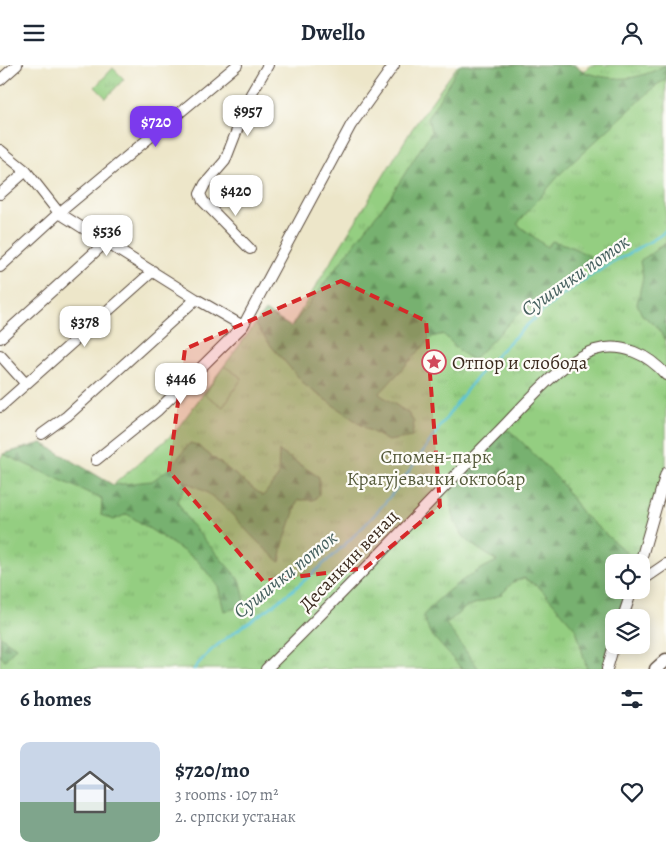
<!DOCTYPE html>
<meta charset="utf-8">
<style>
:root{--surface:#fff;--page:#f2f2f3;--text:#1f2937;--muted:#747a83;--accent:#7c3aed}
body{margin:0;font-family:Alegreya,serif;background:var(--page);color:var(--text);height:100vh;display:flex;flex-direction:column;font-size:19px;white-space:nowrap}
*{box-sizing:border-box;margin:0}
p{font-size:16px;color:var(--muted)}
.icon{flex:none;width:28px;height:28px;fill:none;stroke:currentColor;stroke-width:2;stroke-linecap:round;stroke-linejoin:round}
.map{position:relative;height:604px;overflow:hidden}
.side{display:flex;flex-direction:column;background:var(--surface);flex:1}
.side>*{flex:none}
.buttons{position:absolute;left:605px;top:489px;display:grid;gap:10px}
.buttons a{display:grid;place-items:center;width:45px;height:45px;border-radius:10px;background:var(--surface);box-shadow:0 2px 12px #0003;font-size:25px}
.price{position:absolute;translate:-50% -42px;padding:0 11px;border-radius:10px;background:#fff;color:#222;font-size:16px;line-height:32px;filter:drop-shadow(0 1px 2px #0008)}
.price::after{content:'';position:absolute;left:50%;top:30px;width:15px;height:11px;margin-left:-8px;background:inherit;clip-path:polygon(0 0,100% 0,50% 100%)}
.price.current{background:var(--accent);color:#fff}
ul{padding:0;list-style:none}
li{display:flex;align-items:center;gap:15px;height:125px;padding:0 20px}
li span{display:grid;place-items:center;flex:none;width:140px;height:100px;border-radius:10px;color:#555}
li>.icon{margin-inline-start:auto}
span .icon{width:60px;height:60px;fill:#fffc;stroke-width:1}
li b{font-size:21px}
h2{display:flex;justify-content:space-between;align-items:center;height:60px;padding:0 20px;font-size:21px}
header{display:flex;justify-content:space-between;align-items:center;height:65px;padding:0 20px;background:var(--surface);font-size:22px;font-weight:700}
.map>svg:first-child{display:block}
.grass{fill:url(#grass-tufts);stroke:#687c50}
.forest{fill:url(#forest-firs);stroke:#596e46}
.garden{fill:#94ce81;stroke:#687c50}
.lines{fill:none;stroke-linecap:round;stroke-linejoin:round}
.stream{stroke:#5bc4d7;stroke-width:2.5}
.minor-casing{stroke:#564638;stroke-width:12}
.major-casing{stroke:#564638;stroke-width:15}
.minor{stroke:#fff;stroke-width:10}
.major{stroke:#fff;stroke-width:12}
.marked{fill:#d62828;fill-opacity:0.2;stroke:#d62828;stroke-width:4;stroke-dasharray:10 6;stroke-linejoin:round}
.labels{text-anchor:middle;stroke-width:4.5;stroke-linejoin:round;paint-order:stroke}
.poi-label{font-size:19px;fill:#3b2a1e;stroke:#fdfcf7;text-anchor:start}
.park-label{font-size:19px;fill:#565b3c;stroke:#fdfcf7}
.street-label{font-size:19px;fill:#3b2a1e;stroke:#fdfcf7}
.water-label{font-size:20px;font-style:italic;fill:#46605f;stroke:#fdfcf7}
</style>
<header><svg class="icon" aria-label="menu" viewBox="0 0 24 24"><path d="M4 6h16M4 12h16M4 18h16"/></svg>Dwello<svg class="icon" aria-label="person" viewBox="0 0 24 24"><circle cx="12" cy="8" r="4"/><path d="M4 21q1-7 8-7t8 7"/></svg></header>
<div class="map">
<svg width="666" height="604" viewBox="0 0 666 604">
<defs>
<pattern id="grass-tufts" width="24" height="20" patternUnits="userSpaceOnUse" patternTransform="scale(1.25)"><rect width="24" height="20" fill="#94ce81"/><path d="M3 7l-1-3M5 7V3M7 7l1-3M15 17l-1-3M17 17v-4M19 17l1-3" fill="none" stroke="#80b16f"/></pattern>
<pattern id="forest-firs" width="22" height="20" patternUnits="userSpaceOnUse" patternTransform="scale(1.25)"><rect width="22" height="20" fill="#77b16f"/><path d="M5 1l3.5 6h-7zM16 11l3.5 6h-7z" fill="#63905b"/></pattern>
</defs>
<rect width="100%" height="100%" fill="#fdfcf7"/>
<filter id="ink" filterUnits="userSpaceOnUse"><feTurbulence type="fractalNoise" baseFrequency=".02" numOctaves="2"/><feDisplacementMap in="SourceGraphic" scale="10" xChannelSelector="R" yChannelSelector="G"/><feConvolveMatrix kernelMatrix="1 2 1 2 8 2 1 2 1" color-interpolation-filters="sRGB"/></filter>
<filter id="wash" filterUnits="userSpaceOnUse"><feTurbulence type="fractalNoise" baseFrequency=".0096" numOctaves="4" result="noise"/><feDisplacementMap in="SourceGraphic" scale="20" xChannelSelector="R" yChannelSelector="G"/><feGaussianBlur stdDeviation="1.12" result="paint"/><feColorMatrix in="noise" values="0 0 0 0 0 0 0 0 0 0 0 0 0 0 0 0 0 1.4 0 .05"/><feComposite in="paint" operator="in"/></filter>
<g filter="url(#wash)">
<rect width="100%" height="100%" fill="#ede6c9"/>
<path class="grass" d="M458,0H574L584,6L591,0H666V178L656,184L666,251V432L661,428L640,497L614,498V552L602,604H0V394L3,389L42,378L113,420L174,368L265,246L291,262L412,64Z
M113,3L124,14L106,33L95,22Z"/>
<path class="forest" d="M460,0H574C579,3 585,8 591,9C621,17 639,14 666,0V15L658,19L562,107L517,159L547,182L552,176L567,180L590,191L583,202L516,251L473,295L463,289L443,269L432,272L379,329L408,348L414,357L412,372L388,376L367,364L306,321L272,282L255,259L265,246L291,262L390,132L431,67L428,52Z
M666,178V275L654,259L642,250L637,239L643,212L640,196Z
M500,365L510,366L522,377L559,415L583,449L637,497L614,498V525H632L623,552H614V580L607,604H587L576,564L540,523L524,513L513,517L501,530L466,542L446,559L479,604H462L430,568L423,551C442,527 469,509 497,496C481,485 461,476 455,456C451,444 451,430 449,417Z
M42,378L113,420L152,416L170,403L190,378L197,380L263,431L278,412L279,386L319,412V429L314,435H298L283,480L280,497C269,487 258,478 248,467C231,448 213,427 188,418L177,436L190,458L241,517L245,537L236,543L224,546L218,521L197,495L127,449L114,455L101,450L102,434L3,389Z
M0,571L16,582L5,595L0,591Z"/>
<path class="garden" d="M224,301L242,313L223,342L205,329Z"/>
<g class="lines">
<path class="stream" d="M194,604C213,579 241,563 267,545C302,519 334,491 364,461C413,411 444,347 491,296C511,275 532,254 555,236C587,210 625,192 661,170L666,165"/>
</g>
</g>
<g filter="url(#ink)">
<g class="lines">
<g class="minor-casing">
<path id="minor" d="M0,15L17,0
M0,85L26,106L59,148L196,234L243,261
M0,129L26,106
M250,184L203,136L200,129L205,119L225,96L251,29L268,0
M0,202L59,148L237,0
M0,273L106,177
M0,290L26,319
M0,342L153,206
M42,369L67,351L196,234
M96,395L158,345L243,261L351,60L394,0
M640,498L666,408
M641,516L666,499
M623,552L632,525
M266,604C345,527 420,446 497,368C522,343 562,294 595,285C622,277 649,290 666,310
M607,604L614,580"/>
</g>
<g class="major-casing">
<path id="major" d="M656,604L666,595"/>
</g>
<use href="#minor" class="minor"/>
<use href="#major" class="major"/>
</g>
</g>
<path class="marked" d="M341,216L426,256L440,441L365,503L263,516L169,406L185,284Z"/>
<defs>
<g id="sight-ring" transform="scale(1.25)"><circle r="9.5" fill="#fdfcf7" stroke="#d1495b" stroke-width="1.5"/><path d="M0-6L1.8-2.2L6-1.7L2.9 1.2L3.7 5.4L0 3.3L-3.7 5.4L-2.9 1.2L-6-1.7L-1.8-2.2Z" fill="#d1495b"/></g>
</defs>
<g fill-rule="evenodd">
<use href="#sight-ring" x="434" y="297"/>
</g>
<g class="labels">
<g class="poi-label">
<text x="452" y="304">Отпор и слобода</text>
</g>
<g class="park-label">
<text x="436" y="398">Спомен-парк<tspan x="436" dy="22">Крагујевачки октобар</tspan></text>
</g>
<g class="street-label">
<text transform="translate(348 495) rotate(-46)" y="7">Десанкин венац</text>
</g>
<g class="water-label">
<text transform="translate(575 210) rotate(-35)" y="7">Сушички поток</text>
<text transform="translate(285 509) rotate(-39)" y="7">Сушички поток</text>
</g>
</g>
</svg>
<div class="buttons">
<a><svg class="icon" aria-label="locate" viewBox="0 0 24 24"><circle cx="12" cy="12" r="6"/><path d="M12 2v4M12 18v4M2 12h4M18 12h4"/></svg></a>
<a><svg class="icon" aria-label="layers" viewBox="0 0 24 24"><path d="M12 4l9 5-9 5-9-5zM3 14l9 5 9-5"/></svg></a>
</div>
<b class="price" style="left:248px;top:72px">$957</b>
<b class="price current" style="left:156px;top:83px">$720</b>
<b class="price" style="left:236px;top:152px">$420</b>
<b class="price" style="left:107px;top:192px">$536</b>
<b class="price" style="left:85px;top:283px">$378</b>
<b class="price" style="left:181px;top:340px">$446</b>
</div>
<section class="side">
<h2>6 homes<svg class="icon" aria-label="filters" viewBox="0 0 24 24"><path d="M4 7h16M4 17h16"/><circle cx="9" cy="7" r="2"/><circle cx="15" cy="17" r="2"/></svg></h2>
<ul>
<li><span style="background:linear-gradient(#c9d6e8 60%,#7fa58c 0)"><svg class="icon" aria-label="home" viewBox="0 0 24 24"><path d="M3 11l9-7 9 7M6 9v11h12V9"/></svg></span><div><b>$720/mo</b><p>3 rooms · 107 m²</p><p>2. српски устанак</p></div><svg class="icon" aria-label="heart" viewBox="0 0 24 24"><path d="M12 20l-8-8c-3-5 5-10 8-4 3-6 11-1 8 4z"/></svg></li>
</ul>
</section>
